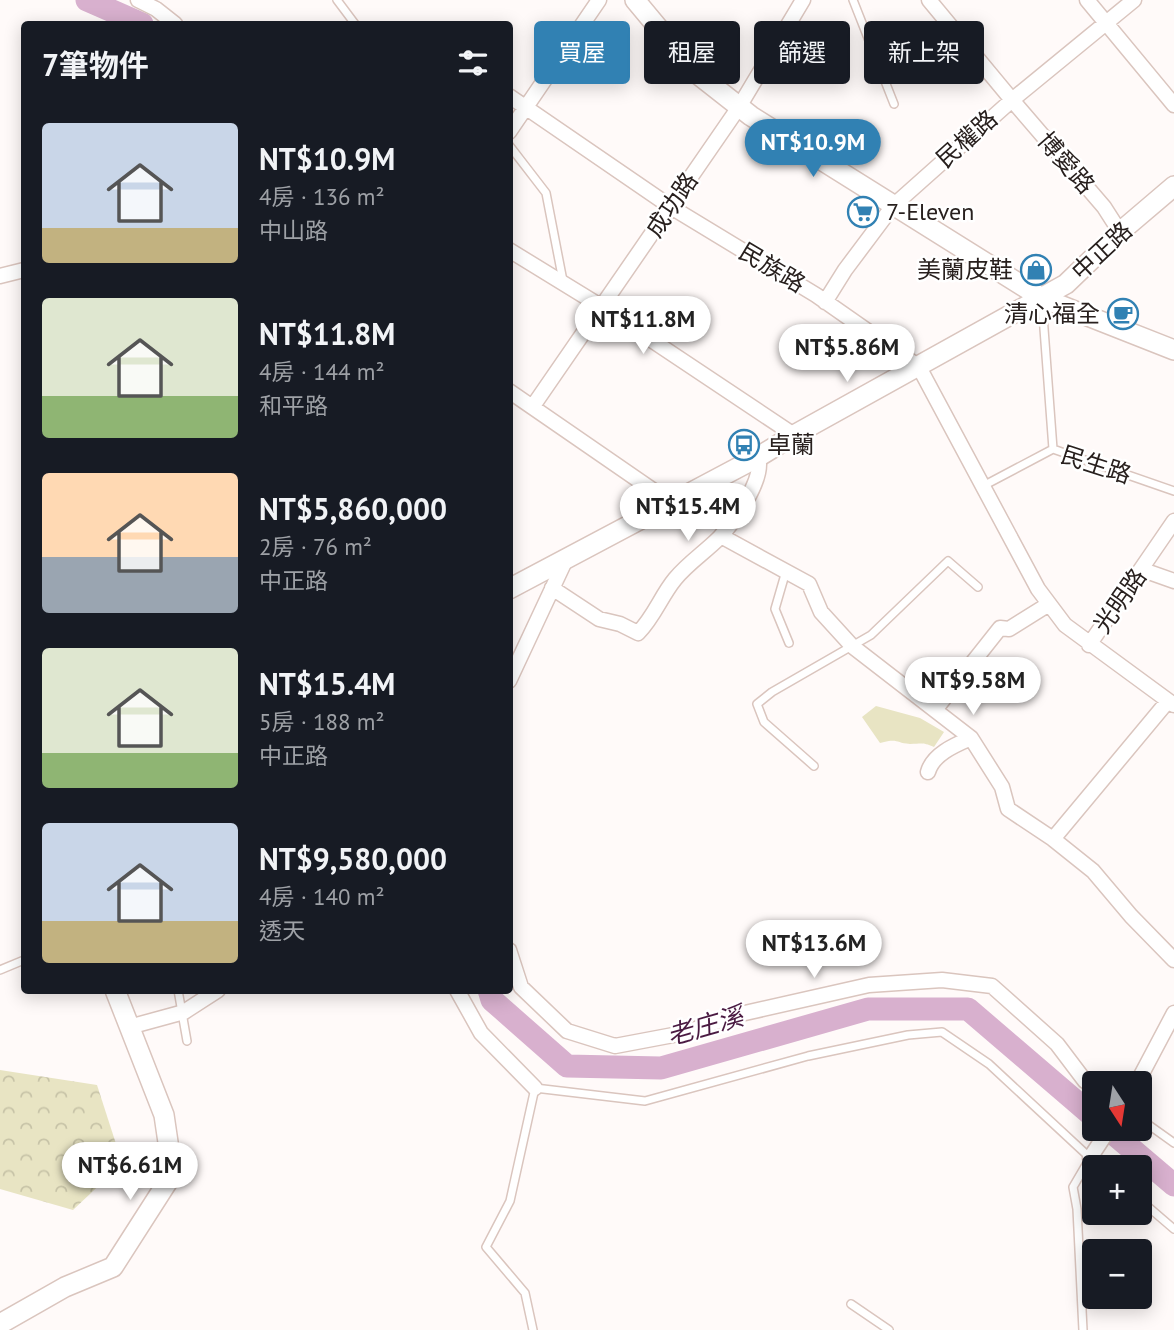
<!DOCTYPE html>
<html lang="zh-TW">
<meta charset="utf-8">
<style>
:root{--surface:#171b24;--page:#242831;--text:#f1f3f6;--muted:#9ea1a6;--accent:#3181b3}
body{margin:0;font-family:"PT Sans","Noto Sans TC",sans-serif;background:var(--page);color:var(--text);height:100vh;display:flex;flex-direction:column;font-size:26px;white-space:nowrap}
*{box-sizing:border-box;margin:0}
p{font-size:23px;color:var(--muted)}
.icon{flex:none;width:38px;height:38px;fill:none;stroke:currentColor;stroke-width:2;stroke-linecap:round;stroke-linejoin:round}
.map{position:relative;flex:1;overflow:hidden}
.drawer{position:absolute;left:21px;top:21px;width:492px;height:973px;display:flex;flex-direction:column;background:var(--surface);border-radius:7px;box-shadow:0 4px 18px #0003}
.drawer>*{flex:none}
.hud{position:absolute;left:534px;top:21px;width:534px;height:63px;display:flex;gap:14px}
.needle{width:46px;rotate:168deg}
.fabs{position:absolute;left:1082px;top:1071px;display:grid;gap:14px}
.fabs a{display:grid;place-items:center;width:70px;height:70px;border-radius:7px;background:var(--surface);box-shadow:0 4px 18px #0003;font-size:35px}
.price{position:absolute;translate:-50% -60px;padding:0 16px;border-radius:24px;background:#fff;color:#222;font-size:23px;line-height:46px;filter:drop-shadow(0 2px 4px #0008)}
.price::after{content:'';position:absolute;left:50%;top:42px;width:21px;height:16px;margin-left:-10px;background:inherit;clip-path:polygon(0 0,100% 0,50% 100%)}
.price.selected{background:var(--accent);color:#fff}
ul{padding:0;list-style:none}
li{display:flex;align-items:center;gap:21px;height:175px;padding:0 21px}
li span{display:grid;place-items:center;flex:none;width:196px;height:140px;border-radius:7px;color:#555}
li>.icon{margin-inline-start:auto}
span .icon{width:84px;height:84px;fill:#fffc;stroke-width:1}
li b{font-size:30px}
h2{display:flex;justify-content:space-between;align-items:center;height:84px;padding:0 21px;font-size:30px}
.pill{padding:0 24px;border-radius:7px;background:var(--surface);box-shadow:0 4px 18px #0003;font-size:24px;line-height:63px}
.pill.selected{background:var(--accent);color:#fff}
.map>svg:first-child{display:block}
.forest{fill:url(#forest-crowns)}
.park{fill:#e8e4c3}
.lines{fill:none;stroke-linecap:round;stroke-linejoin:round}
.river{stroke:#d8b0ce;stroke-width:23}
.lane-casing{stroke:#dac5be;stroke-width:10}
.street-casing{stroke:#dac5be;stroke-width:17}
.secondary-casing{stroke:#dac5be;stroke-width:22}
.lane{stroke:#fff;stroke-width:7}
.street{stroke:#fff;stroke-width:14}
.secondary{stroke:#fff;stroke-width:19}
.labels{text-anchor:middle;stroke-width:5;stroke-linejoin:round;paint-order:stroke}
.street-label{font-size:24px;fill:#28201e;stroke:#fff}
.poi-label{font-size:24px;fill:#28201e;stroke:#fff;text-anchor:start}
.water-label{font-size:26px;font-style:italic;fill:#4a1a42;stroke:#fff}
</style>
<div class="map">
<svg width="1174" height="1330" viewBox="0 0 1174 1330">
<defs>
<pattern id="forest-crowns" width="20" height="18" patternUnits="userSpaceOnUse" patternTransform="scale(1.75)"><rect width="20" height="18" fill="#e8e4c3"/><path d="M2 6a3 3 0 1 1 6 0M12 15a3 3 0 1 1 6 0" fill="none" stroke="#c7c3a7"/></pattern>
</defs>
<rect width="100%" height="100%" fill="#fffaf9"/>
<path class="forest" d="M0,1070L97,1085L117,1147L110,1175L73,1210L0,1189Z"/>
<path class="park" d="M876,706L920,718L944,732L934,747C922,742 922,744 910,744C895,743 899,738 880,743L862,717Z"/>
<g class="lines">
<path class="river" d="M87,0L142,24
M489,990L492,1000L567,1066L661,1068L868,1009H968L1094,1117
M1108,1129L1174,1185"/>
<g class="lane-casing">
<path id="lane" d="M337,0L355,24
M853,0L894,104
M509,145L546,193L563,281
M1042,302L1053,449
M983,486L1053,449L1174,491
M786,571L775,609L789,643
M814,766L764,722L757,704L772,692L871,635L948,561L978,587
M0,970L24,960
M178,990L187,1041
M1139,1118L1174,1143
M1139,1199L1174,1229
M851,1304L889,1330
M533,1330L525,1293L486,1247L510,1201L535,1088L645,1101L808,1056L908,1035L942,1032L989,1064L1100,1167
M1083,1330L1077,1209L1073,1187L1090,1158"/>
</g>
<g class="street-casing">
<path id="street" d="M138,0L156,9L175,24
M929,0L1012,100L1104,207L1120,232
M1087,0L1174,105
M509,96L671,207L816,295L919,367L1038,589L1065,625L1174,705
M509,132L599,0
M509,250L602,307L794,435
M0,276L24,270
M825,302L845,270L893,206L1012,100L1134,0
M509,391L670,502
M533,406L739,107L803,0
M721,536L809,584L821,612L852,646L971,738L1002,787L1008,809L1053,839L1093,871L1131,916L1174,960
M1143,570L1174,581
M552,588L599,619L620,624L638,633C654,617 661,596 675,579C687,564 705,552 719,538C734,522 765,479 758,457
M1089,645L1174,521
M509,681L566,559
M935,710L1000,628L1009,629L1049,604
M928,772C933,754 955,745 971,738
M1053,839L1168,701
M509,950L521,987L567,1031L615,1046L684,1033L736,1015L869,985L942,980L992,986L1057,1044L1085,1081L1094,1087
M457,990L481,1033L535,1088
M129,1027L184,1012L218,990
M1137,1083L1174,1013
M1090,1158L1109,1129"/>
</g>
<g class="secondary-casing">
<path id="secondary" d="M635,0L695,72L751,116L1042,298L1174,350
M509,589L758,457L794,435L1066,284L1120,232L1174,186
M0,1324L65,1287L113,1267L170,1178L169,1149L164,1115L115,990"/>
</g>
<use href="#lane" class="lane"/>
<use href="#street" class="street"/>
<use href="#secondary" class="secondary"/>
</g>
<defs>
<g id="supermarket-ring" transform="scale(1.575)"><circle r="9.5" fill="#fff" stroke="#3181b3" stroke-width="1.5"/><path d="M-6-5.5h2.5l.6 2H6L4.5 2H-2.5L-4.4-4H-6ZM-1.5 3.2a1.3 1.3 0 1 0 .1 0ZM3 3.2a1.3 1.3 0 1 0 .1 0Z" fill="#3181b3"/></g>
<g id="shop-ring" transform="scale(1.575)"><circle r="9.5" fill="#fff" stroke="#3181b3" stroke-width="1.5"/><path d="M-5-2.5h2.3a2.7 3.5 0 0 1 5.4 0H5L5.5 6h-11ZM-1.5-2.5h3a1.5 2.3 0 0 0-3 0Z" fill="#3181b3"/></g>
<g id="cafe-ring" transform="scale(1.575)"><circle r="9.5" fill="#fff" stroke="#3181b3" stroke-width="1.5"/><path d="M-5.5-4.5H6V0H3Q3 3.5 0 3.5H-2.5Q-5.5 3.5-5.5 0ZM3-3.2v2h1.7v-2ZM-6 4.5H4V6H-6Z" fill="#3181b3"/></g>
<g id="bus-ring" transform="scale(1.575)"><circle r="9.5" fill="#fff" stroke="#3181b3" stroke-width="1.5"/><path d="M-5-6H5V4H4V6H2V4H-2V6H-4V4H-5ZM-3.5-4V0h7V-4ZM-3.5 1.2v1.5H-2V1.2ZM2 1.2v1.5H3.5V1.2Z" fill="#3181b3"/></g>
</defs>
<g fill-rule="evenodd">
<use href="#supermarket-ring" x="863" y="212"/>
<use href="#shop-ring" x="1036" y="270"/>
<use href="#cafe-ring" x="1123" y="314"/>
<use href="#bus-ring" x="744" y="445"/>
</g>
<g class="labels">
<g class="street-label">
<text transform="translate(967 139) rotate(-42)" y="8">民權路</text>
<text transform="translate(1066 163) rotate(49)" y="8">博愛路</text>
<text transform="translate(672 205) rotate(-56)" y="8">成功路</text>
<text transform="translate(1102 251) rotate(-43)" y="8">中正路</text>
<text transform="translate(772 268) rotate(31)" y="8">民族路</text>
<text transform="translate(1096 465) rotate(18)" y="8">民生路</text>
<text transform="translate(1120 601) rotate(-55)" y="8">光明路</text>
</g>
<g class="poi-label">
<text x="886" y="220">7-Eleven</text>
<text x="1013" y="278" text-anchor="end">美蘭皮鞋</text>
<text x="1100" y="322" text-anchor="end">清心福全</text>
<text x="767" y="453">卓蘭</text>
</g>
<g class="water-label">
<text transform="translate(705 1026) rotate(-16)" y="9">老庄溪</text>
</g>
</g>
</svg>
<div class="fabs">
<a><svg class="needle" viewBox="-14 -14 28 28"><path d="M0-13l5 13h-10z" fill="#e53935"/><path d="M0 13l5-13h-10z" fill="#9ea1a6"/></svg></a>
<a>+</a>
<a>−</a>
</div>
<b class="price selected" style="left:813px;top:179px">NT$10.9M</b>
<b class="price" style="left:643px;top:356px">NT$11.8M</b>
<b class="price" style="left:847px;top:384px">NT$5.86M</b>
<b class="price" style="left:688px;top:543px">NT$15.4M</b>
<b class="price" style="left:973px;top:717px">NT$9.58M</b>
<b class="price" style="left:814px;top:980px">NT$13.6M</b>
<b class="price" style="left:130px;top:1202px">NT$6.61M</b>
<div class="hud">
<a class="pill selected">買屋</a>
<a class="pill">租屋</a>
<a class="pill">篩選</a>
<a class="pill">新上架</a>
</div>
<section class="drawer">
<h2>7筆物件<svg class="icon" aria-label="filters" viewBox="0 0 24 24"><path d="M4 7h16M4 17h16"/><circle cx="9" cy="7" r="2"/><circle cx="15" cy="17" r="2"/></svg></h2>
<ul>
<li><span style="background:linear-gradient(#c9d6e8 75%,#c2b280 0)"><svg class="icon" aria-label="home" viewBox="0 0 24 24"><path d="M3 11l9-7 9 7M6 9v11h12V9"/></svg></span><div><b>NT$10.9M</b><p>4房 · 136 m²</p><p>中山路</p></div></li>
<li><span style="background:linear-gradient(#dfe7d0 70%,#8fb573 0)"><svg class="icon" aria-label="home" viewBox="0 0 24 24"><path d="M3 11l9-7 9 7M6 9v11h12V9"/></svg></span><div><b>NT$11.8M</b><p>4房 · 144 m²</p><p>和平路</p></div></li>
<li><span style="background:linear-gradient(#ffd9b3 60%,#9aa5b1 0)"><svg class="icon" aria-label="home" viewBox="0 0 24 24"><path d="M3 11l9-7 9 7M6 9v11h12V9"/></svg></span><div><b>NT$5,860,000</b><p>2房 · 76 m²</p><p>中正路</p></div></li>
<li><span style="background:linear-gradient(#dfe7d0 75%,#8fb573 0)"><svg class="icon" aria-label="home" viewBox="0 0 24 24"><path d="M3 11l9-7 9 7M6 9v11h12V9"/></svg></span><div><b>NT$15.4M</b><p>5房 · 188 m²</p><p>中正路</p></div></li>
<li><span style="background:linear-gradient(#c9d6e8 70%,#c2b280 0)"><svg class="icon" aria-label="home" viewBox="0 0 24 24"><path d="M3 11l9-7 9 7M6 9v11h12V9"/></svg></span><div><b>NT$9,580,000</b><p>4房 · 140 m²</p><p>透天</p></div></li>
</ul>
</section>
</div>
